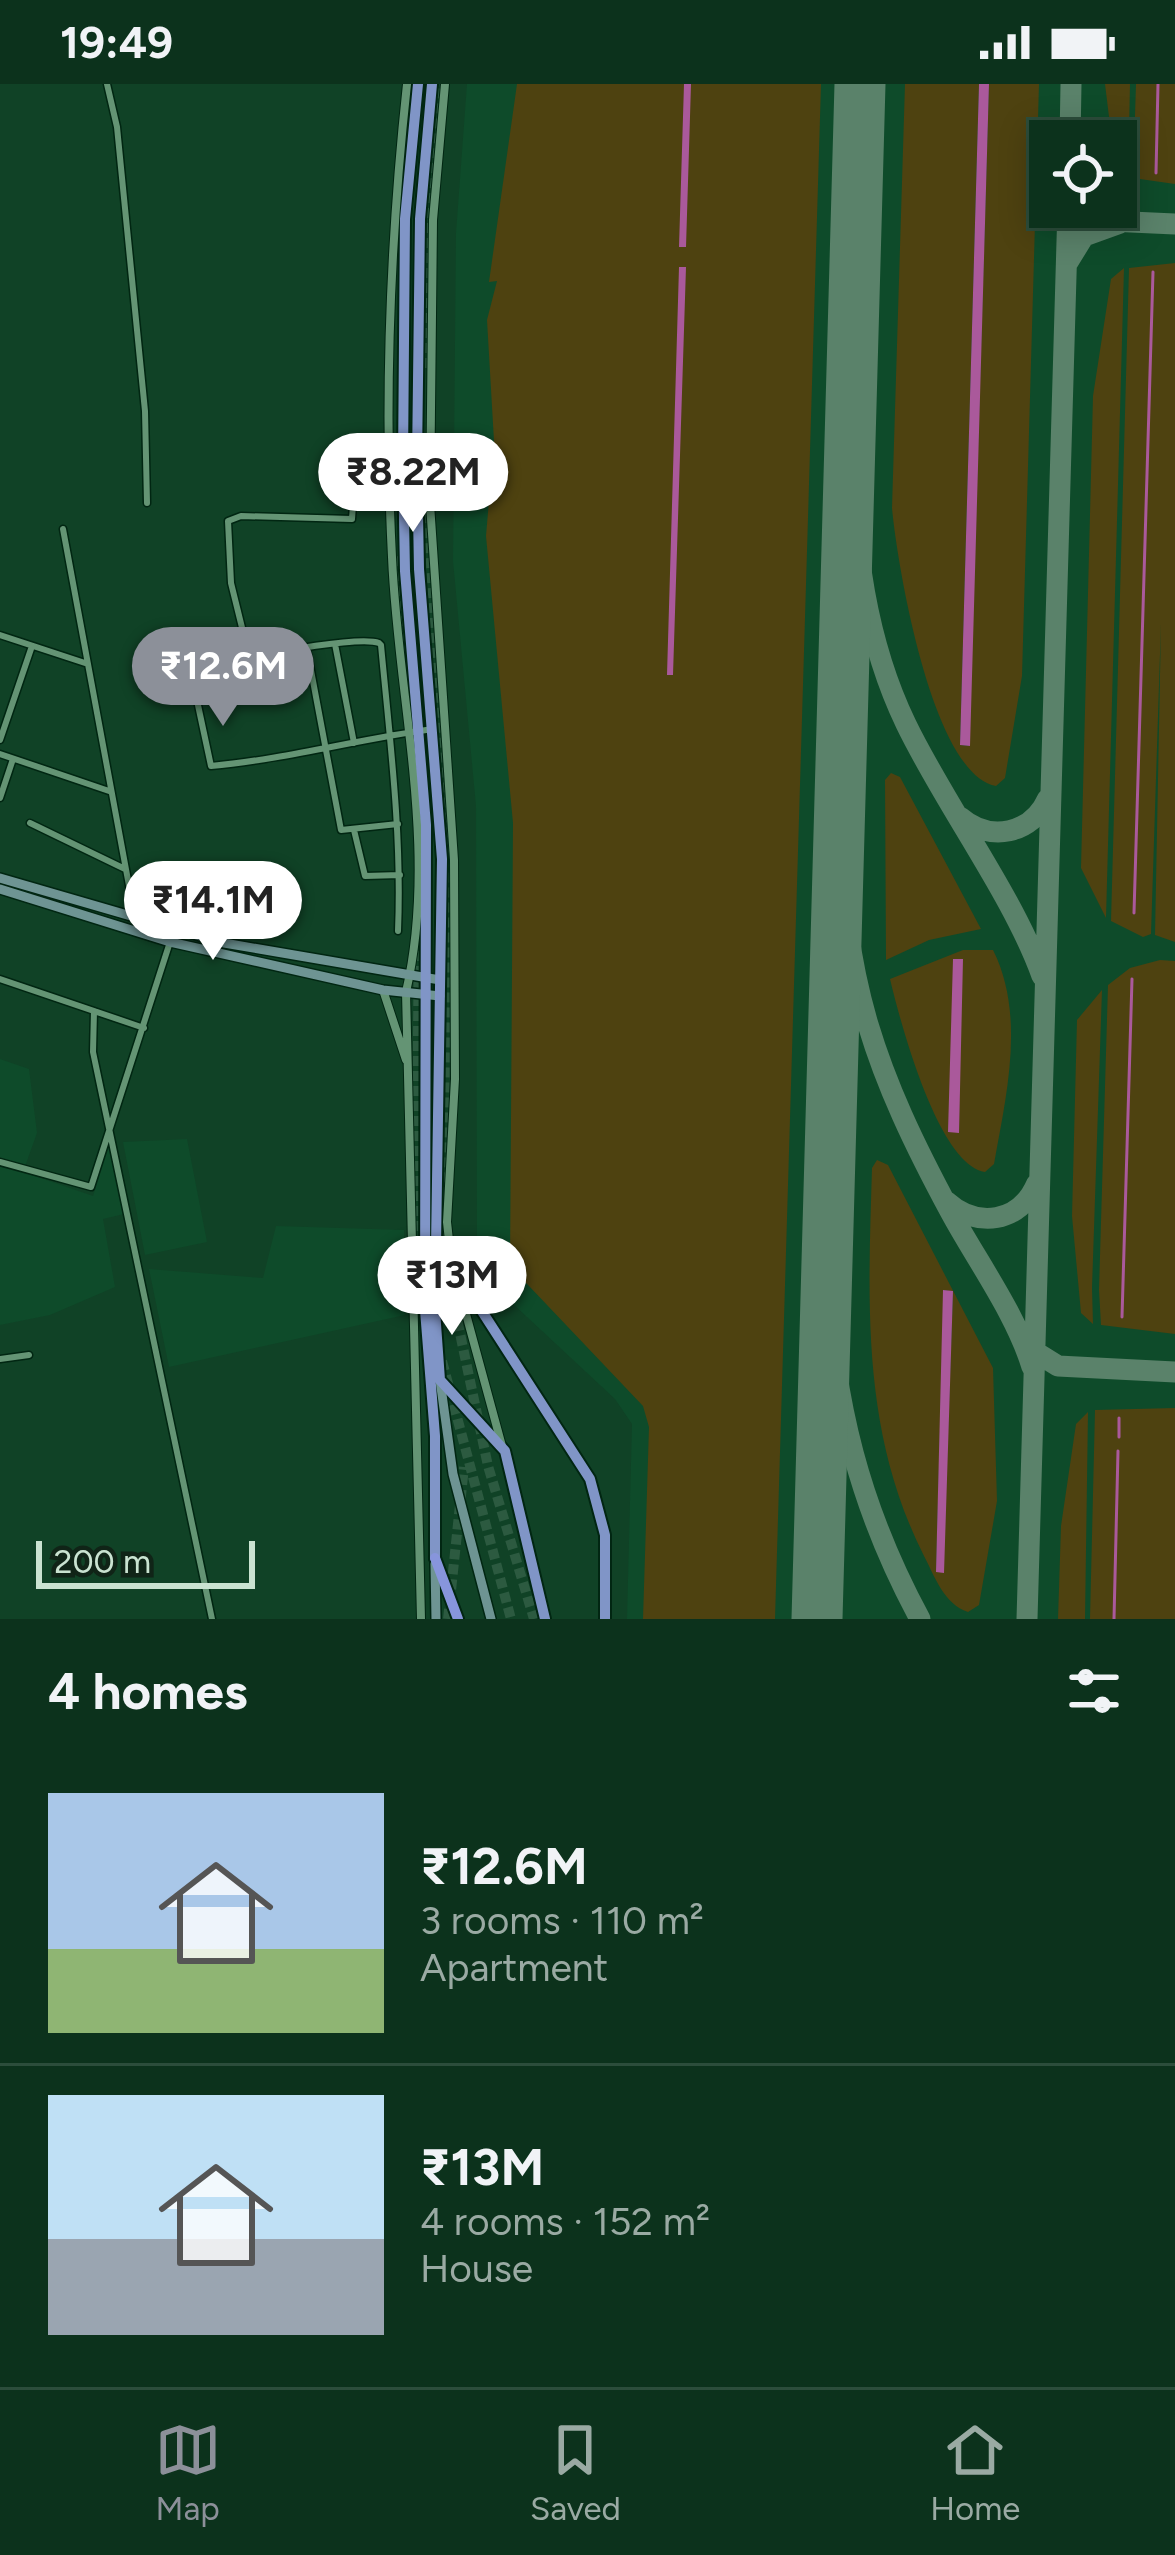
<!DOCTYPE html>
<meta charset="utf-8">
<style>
:root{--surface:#0c321c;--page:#153a25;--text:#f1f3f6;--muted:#9aaaa3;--line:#2c4d3b;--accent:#8c9099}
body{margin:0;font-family:Figtree,sans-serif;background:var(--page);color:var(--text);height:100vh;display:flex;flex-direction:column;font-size:45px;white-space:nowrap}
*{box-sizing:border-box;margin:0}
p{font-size:39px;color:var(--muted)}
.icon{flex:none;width:66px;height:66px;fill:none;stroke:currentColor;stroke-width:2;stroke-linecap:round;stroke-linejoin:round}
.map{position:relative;height:1535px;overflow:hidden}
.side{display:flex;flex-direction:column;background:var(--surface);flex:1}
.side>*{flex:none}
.buttons{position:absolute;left:1029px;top:36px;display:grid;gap:24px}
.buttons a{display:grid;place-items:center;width:108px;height:108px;border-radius:0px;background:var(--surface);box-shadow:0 6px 30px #0003,0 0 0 3px var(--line);font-size:60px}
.scale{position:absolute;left:36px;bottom:30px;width:219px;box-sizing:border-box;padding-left:12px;border:6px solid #cae3d1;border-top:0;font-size:33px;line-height:42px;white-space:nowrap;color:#cae3d1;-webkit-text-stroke:9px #102417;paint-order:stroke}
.price{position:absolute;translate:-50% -102px;padding:0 27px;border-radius:42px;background:#fff;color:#222;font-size:39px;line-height:78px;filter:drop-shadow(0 3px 6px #0008)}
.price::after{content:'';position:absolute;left:50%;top:72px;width:36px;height:27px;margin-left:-18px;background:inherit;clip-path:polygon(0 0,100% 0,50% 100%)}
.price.active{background:var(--accent);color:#fff}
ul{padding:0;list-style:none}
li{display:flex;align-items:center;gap:36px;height:300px;padding:0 48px}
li+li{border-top:3px solid var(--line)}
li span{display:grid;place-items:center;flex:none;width:336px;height:240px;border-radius:0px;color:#555}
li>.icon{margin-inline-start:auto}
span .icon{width:144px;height:144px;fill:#fffc;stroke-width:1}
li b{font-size:51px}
h2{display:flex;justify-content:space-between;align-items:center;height:144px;padding:0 48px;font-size:51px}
.status{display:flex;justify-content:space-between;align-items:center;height:84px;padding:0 60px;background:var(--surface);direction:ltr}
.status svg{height:33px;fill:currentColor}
.menu{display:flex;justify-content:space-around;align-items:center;height:168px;border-top:3px solid var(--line);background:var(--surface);font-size:33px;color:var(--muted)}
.menu a{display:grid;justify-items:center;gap:6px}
.menu .active{color:var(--accent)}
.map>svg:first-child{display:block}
.built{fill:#0e4b2a;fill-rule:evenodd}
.green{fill:#4e4210;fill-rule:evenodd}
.water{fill:#aa599b}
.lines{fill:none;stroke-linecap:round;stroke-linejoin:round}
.stream{stroke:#aa599b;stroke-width:3}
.taxiway{stroke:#5a826a;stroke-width:21}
.runway{stroke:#5a826a;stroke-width:51}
.trunk-tunnel{stroke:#2c5a40;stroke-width:10;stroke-dasharray:10 5;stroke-linecap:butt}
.minor-casing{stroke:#012612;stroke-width:9}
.tertiary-casing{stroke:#012612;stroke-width:10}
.secondary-casing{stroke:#012612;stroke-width:12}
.trunk-casing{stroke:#012612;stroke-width:14}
.motorway-casing{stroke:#012612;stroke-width:14}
.minor{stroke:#649474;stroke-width:6}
.tertiary{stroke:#649474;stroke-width:8}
.secondary{stroke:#6e9493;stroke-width:9}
.trunk{stroke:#8095c7;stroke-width:10}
.motorway{stroke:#8795dc;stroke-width:10}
</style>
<div class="status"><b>19:49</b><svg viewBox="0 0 49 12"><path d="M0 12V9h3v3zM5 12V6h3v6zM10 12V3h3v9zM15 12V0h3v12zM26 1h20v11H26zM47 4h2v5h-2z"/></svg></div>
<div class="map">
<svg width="1175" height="1535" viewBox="0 0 1175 1535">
<rect width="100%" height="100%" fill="#104226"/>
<path class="built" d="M467,0H1175V1535H627L632,1340L615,1315L483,1192L477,1175L476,722L453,477L456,149ZM1050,57H1116V123H1050Z
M0,975L29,985L37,1049L23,1088L93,1112L109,1062L124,1130L103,1135L115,1203L50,1231L0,1241Z
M187,1055L207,1158L145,1171L123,1058Z
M276,1142L404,1146L405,1231L169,1283L149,1185L263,1194Z"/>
<path class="green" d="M517,0H821L775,1535H643L649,1343L643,1322L510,1182L513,739L486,452L494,357L487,236L497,197L489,198Z
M905,0H979L960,661L969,662L989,0H1039L1022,592L1005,694L996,702C932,691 897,479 892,424Z
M1105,0H1130L1128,93L1116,90Z
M1136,0H1175V100L1133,94Z
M1175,179V858L1155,851L1161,539L1151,850L1143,853L1111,837L1129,184Z
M1124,184L1106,834L1081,784L1093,312L1111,195Z
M891,689L900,693L981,845L929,856L886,876L885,696Z
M963,866H993C1026,932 1006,1012 994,1080L985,1088C938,1081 900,937 890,895Z
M1160,876L1175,877V1250L1101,1241L1099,1206L1108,901L1130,884Z
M1102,906L1092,1204L1093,1240L1081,1229L1072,1132L1077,936Z
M877,1076L888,1081L993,1284L997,1417L979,1521L968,1528C944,1520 935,1493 924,1472C861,1347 868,1220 872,1084ZM944,1206L953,1208L943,1488L936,1487Z
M1175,1324V1535H1090L1095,1326Z
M1088,1328L1085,1535H1058L1061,1442L1076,1340Z"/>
<path class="water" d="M684,0H691L686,163H679Z
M979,0H989L970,662L960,661Z
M679,183H686L673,591H667Z
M953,875H963L959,1049L948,1048Z
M943,1206L953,1207L944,1489L936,1488Z"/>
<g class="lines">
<path class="stream" d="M1156,89L1158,0
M1134,829L1153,188
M1122,1233L1132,895
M1119,1353V1334
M1114,1535L1118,1367"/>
<path class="taxiway" d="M1070,57L1071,0
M1085,123L1109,137L1175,140
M1068,178L1084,152L1120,139
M851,371C855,464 865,555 906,640C945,721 1013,811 1042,892
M960,733C990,759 1032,750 1048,714
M840,737C842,897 876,990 951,1129C977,1177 1016,1230 1032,1283
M946,1117C977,1145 1020,1139 1037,1099
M827,1192C833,1318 860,1424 920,1535
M1029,1264L1058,1282L1175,1288
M1027,1535L1068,123"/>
<path class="runway" d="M817,1535L860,0"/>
<path class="trunk-tunnel" d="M401,123L412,0
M428,284V136L439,0
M428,429L447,745L443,1169L488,1382L534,1535
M400,472L414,656
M419,837L416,1172L423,1201
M455,1187L476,1218
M442,1277L511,1535
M448,1535L464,1383"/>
<g class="minor-casing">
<path id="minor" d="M107,0L117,43L145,327L147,419
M63,445L135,834
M0,551L85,579
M335,560L354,659
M307,565L341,746L398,740
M250,576L231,499L228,437L241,432L352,435L356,377
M0,656L32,562
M0,670L109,707
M0,714L13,675
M30,739L125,785
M354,746L365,792L400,791
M398,847C402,751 390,657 381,561L379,559C356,550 212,578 192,593L211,682C286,675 359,655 433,645
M0,895L144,944
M94,927L93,968L212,1535
M0,1078L91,1103L170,858
M0,1275L29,1271"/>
</g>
<g class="tertiary-casing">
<path id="tertiary" d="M407,0C390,157 384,315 392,473C398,617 439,765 406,908L421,1535
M445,0L433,136L430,420L454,776L455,995L447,1138L451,1175L502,1362
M383,906L406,976"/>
</g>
<g class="secondary-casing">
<path id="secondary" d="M0,794L224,859L440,896
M0,805L170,858L383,906L440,912
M440,1296L453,1390L491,1535
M435,1480L436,1535"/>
</g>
<g class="trunk-casing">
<path id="trunk" d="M418,0L405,135L403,380L405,487L426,741L425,1226L435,1352V1474
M432,0L420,135L417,377L419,485L442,775L435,1226L440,1296L505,1367L545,1535
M476,1218L590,1395L605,1451V1535"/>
</g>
<g class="motorway-casing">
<path id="motorway" d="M435,1474L458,1535"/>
</g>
<use href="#minor" class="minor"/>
<use href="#tertiary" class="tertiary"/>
<use href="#secondary" class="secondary"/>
<use href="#trunk" class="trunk"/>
<use href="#motorway" class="motorway"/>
</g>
</svg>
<div class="buttons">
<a><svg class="icon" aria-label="locate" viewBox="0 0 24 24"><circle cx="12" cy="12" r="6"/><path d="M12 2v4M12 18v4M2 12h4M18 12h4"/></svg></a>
</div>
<div class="scale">200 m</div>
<b class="price" style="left:413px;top:451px">₹8.22M</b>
<b class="price active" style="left:223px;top:645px">₹12.6M</b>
<b class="price" style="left:213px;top:879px">₹14.1M</b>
<b class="price" style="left:452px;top:1254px">₹13M</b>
</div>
<section class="side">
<h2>4 homes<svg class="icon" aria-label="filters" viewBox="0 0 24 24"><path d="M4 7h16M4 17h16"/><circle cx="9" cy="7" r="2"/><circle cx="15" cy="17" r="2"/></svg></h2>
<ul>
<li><span style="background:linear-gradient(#a9c7e8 65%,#8fb573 0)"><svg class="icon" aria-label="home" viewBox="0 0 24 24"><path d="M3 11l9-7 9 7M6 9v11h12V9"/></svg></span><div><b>₹12.6M</b><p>3 rooms · 110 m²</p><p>Apartment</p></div></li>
<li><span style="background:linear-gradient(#bfe0f5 60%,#9aa5b1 0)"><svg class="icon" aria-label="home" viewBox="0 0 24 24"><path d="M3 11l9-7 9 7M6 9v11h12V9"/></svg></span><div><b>₹13M</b><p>4 rooms · 152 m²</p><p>House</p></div></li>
</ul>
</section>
<nav class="menu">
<a class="active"><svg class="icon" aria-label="map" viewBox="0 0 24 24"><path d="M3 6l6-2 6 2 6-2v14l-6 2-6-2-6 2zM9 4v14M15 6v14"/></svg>Map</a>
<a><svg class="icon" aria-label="saved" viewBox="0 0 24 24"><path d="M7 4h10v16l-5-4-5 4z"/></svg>Saved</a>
<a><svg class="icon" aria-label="home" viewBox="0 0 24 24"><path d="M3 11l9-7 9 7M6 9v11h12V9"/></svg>Home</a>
</nav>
